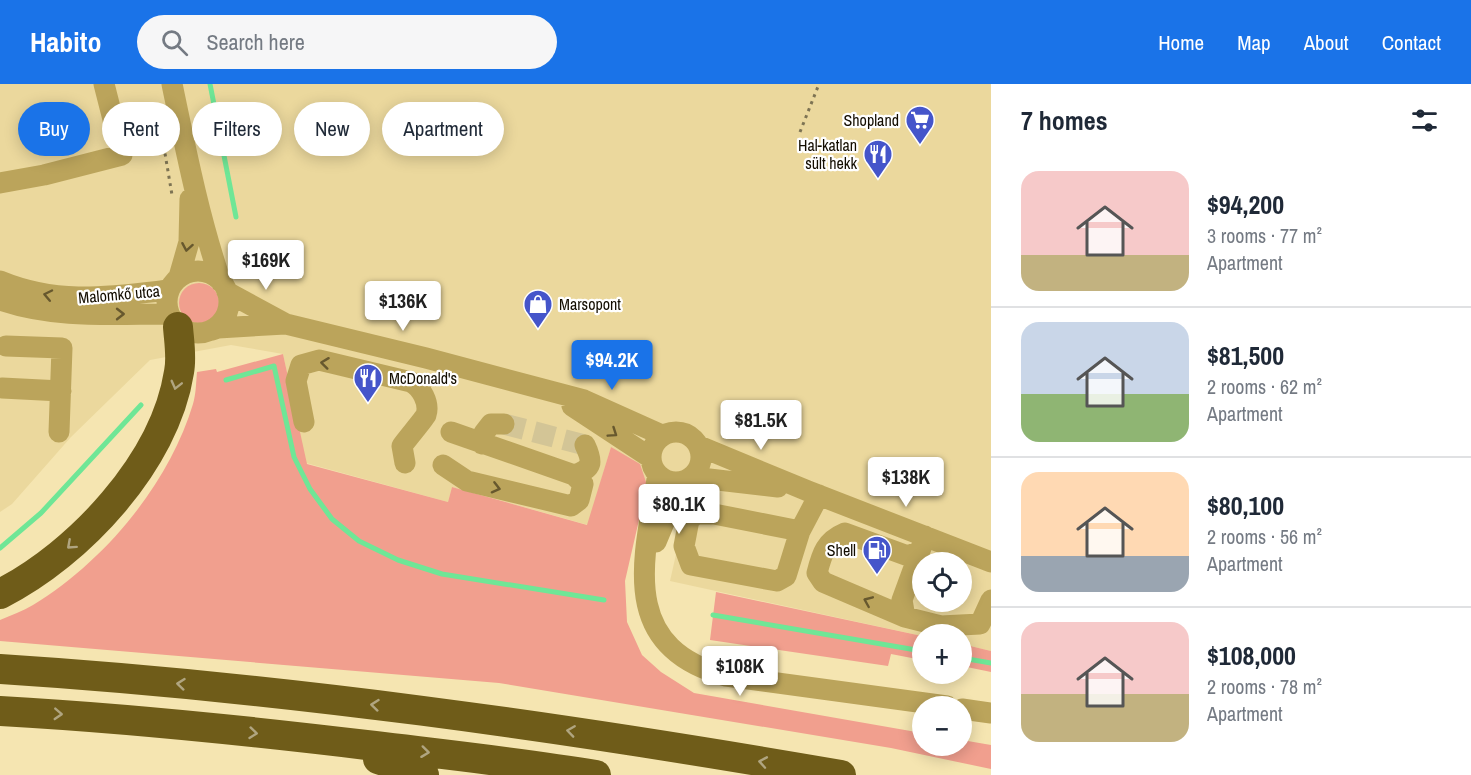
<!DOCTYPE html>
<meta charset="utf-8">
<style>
:root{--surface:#fff;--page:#f6f6f7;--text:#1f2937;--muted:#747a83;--line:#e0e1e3;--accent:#1a73e8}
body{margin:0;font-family:"Archivo Narrow",sans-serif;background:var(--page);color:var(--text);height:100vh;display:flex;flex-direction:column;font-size:22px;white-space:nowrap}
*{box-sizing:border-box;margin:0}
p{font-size:20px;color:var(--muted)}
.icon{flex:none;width:33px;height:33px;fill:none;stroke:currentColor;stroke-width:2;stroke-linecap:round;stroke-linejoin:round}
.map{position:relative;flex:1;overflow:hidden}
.panel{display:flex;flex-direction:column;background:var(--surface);width:480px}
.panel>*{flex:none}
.hud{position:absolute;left:18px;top:18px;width:570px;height:54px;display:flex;gap:12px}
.fabs{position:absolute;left:912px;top:468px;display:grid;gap:12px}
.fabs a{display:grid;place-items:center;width:60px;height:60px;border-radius:50%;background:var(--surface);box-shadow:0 3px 15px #0003;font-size:30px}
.price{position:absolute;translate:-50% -51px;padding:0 14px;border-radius:6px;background:#fff;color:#222;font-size:20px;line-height:39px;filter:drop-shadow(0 2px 3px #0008)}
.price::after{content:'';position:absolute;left:50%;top:36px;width:18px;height:14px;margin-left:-9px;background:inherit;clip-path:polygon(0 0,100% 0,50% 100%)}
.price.current{background:var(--accent);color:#fff}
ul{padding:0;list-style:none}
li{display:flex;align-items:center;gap:18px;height:150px;padding:0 30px}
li+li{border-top:2px solid var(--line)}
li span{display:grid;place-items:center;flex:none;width:168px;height:120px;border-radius:18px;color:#555}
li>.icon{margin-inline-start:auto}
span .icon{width:72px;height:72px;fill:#fffc;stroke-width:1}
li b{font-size:26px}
h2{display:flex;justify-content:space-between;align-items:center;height:72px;padding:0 30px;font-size:26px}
.tag{padding:0 21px;border-radius:27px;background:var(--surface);box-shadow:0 3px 15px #0003;font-size:21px;line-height:54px}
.tag.current{background:var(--accent);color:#fff}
header{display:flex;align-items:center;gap:36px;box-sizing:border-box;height:84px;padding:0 30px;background:var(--accent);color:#fff}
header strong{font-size:28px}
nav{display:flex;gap:33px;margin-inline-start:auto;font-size:21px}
.search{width:420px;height:54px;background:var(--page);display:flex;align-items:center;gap:15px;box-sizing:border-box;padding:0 21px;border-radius:33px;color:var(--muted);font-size:22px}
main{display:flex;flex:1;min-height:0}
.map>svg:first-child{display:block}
.built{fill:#ebd89d;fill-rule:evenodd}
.green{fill:#f19f8e}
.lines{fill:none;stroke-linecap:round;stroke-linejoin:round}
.stream{stroke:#6fe696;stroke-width:5}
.minor-tunnel{stroke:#d3c596;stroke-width:21;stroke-dasharray:21 10;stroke-linecap:butt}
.path{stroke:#7d7353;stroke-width:3;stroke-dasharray:3 4.5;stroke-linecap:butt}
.minor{stroke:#bba45b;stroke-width:21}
.highway{stroke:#6f5c19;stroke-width:30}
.oneway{stroke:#67582e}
.oneway2{stroke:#b0a580}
.labels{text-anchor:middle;stroke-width:4.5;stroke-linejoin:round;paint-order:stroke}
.poi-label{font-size:16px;fill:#130d00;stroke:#fff;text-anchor:end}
.street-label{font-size:16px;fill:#130d00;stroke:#fff}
</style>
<header>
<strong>Habito</strong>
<div class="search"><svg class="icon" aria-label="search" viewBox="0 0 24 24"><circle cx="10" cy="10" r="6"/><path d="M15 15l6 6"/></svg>Search here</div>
<nav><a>Home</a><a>Map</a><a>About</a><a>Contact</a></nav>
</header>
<main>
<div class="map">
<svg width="991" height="691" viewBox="0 0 991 691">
<rect width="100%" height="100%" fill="#f5e5b1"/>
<path class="built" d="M0,0H991V567L962,560V550L922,552L670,497L688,417L647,401L611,363L588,441L452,403L448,418L306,379L283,270L231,261L150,276L71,353L12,420L0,428ZM922,478H962V518H922Z"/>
<path class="green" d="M179 219a20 20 0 1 1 40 0a20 20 0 1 1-40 0Z
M283,270L307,380L448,418L452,403L587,441L611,363L640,380L647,401L625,497L627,538L642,571L661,588L694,609L922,649V662H962V656L991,661V685L891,664L499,599L0,557V536C11,531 23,527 33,521C104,478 169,400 193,320C196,310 196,299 197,288L216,285L217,288Z
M716,508L922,552V576L891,570L888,582L710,556Z
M962,560L991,567V588L962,582Z"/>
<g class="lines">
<path class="stream" d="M210,0L236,133
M226,296L274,282L294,373L310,405L332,435L359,457L398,476L442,490L604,516
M0,464L41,429L141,321
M713,531L922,567
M962,574L991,579"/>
<path class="minor-tunnel" d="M504,340L585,361"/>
<path class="path" d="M160,40L172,111
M800,48L819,0"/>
<path class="minor" d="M172,0C186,67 199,133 221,198
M0,99L44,91L122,71L104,0
M167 218a31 31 0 1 1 62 0a31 31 0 1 1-62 0Z
M179,193L189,158L190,115
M0,197C58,221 108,213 169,206
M227,208L286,240L426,274L584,316L662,351
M0,216C54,235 113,230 169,230
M212,246L218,244L285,240
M6,262L62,264L59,348
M2,304L61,307
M572,322L651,374
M304,338L296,297L301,281L319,276L411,298C421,303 430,319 426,331C424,335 406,356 402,362L405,379
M651 373a25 25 0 1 1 50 0a25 25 0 1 1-50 0Z
M482,360L484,349L491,340H504
M699,362L808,407L991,478
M443,381L467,397L571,422L579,416L583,400L574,391L451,348
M658,390C643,476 618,563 726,592L947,622
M574,391C593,385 593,378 585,361
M692,393L778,403
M800,447L714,430H696L689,436L684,462L691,481L777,497L786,492L800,447L819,411
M925,452L920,467L908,472L845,449C826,457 822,469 817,489L823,498L905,533L941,542L980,540L991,516
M656,458L681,398
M905,533L902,516L920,467
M962,625L991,629"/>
<path class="highway" d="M0,510C79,470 165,378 179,288C182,274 179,257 178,243
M0,585C282,603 563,643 841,691
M0,627C125,634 251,647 375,662C449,671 523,679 596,691
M378,675L424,691"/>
</g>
<defs><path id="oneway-chevron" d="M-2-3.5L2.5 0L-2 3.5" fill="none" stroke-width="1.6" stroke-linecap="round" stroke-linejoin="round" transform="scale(1.5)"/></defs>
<g class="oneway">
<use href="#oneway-chevron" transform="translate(187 163) rotate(100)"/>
<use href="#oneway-chevron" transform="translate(48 211) rotate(-168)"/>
<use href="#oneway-chevron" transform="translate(120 230)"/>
<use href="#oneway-chevron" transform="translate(325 279) rotate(-173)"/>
<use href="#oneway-chevron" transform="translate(613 349) rotate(34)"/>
<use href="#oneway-chevron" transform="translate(496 404) rotate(14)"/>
<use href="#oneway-chevron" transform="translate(868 517) rotate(-157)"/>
</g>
<g class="oneway2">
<use href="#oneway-chevron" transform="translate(176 301) rotate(104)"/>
<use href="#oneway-chevron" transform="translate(71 461) rotate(138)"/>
<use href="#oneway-chevron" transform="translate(181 600) rotate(-174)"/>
<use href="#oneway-chevron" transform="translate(375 621) rotate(-174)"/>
<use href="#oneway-chevron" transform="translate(58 630) rotate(3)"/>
<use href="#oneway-chevron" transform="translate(571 647) rotate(-172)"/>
<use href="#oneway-chevron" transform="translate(253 649) rotate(6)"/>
<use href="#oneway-chevron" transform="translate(425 668) rotate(7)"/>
<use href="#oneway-chevron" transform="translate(763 678) rotate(-170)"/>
</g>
<defs>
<g id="supermarket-pin" transform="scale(1.5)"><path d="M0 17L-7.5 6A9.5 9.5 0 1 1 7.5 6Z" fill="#4555ca" stroke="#fff"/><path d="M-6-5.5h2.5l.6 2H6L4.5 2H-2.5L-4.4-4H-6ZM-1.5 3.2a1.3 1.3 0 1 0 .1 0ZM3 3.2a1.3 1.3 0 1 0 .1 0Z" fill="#fff"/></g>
<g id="restaurant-pin" transform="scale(1.5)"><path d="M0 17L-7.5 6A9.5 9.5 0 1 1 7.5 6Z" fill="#4555ca" stroke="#fff"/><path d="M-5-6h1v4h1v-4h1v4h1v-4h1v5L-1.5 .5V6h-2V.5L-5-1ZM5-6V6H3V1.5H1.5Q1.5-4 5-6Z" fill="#fff"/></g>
<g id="shop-pin" transform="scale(1.5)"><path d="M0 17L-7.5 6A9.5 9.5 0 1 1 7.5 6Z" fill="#4555ca" stroke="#fff"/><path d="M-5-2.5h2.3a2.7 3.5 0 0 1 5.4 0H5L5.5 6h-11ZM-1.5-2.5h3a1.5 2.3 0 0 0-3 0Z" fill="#fff"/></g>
<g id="fuel-pin" transform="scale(1.5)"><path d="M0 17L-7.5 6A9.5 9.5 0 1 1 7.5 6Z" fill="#4555ca" stroke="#fff"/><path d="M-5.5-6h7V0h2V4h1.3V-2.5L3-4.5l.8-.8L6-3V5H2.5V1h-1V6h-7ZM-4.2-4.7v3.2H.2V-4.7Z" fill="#fff"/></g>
</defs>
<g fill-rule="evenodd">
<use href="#supermarket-pin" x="920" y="36"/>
<use href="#restaurant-pin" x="878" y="70"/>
<use href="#shop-pin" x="538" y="220"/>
<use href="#restaurant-pin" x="368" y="294"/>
<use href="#fuel-pin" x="877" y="466"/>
</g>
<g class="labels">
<g class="poi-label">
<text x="899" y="42">Shopland</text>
<text x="857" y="67">Hal-katlan<tspan x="857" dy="18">sült hekk</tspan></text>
<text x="559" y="226" text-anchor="start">Marsopont</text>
<text x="389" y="300" text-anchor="start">McDonald's</text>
<text x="856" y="472">Shell</text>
</g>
<g class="street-label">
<text transform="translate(119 210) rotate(-5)" y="6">Malomkő utca</text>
</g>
</g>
</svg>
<div class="fabs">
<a><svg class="icon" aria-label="locate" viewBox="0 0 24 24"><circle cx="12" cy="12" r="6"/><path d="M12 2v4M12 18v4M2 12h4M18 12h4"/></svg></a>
<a>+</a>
<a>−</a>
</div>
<b class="price" style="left:266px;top:207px">$169K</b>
<b class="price" style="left:403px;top:248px">$136K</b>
<b class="price current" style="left:612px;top:307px">$94.2K</b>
<b class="price" style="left:761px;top:367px">$81.5K</b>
<b class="price" style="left:906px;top:424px">$138K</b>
<b class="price" style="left:679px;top:451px">$80.1K</b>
<b class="price" style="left:740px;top:613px">$108K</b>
<div class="hud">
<a class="tag current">Buy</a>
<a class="tag">Rent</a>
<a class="tag">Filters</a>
<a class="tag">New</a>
<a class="tag">Apartment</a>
</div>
</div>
<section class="panel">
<h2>7 homes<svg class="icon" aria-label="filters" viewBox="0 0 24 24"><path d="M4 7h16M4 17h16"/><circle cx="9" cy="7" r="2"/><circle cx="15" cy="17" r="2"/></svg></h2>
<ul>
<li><span style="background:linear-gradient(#f6c9c9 70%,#c2b280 0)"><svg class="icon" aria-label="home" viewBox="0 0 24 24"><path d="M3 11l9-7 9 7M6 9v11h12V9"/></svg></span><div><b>$94,200</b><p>3 rooms · 77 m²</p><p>Apartment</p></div></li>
<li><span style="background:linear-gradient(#c9d6e8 60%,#8fb573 0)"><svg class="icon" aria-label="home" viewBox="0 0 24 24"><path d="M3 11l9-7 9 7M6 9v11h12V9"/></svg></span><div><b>$81,500</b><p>2 rooms · 62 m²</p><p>Apartment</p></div></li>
<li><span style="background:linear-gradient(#ffd9b3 70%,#9aa5b1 0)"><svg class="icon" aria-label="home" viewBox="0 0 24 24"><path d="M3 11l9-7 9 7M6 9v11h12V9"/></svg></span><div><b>$80,100</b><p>2 rooms · 56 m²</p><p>Apartment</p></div></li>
<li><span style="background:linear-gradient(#f6c9c9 60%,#c2b280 0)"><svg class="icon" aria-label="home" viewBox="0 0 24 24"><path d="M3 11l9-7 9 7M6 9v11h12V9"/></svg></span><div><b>$108,000</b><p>2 rooms · 78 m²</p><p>Apartment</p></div></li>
</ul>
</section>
</main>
